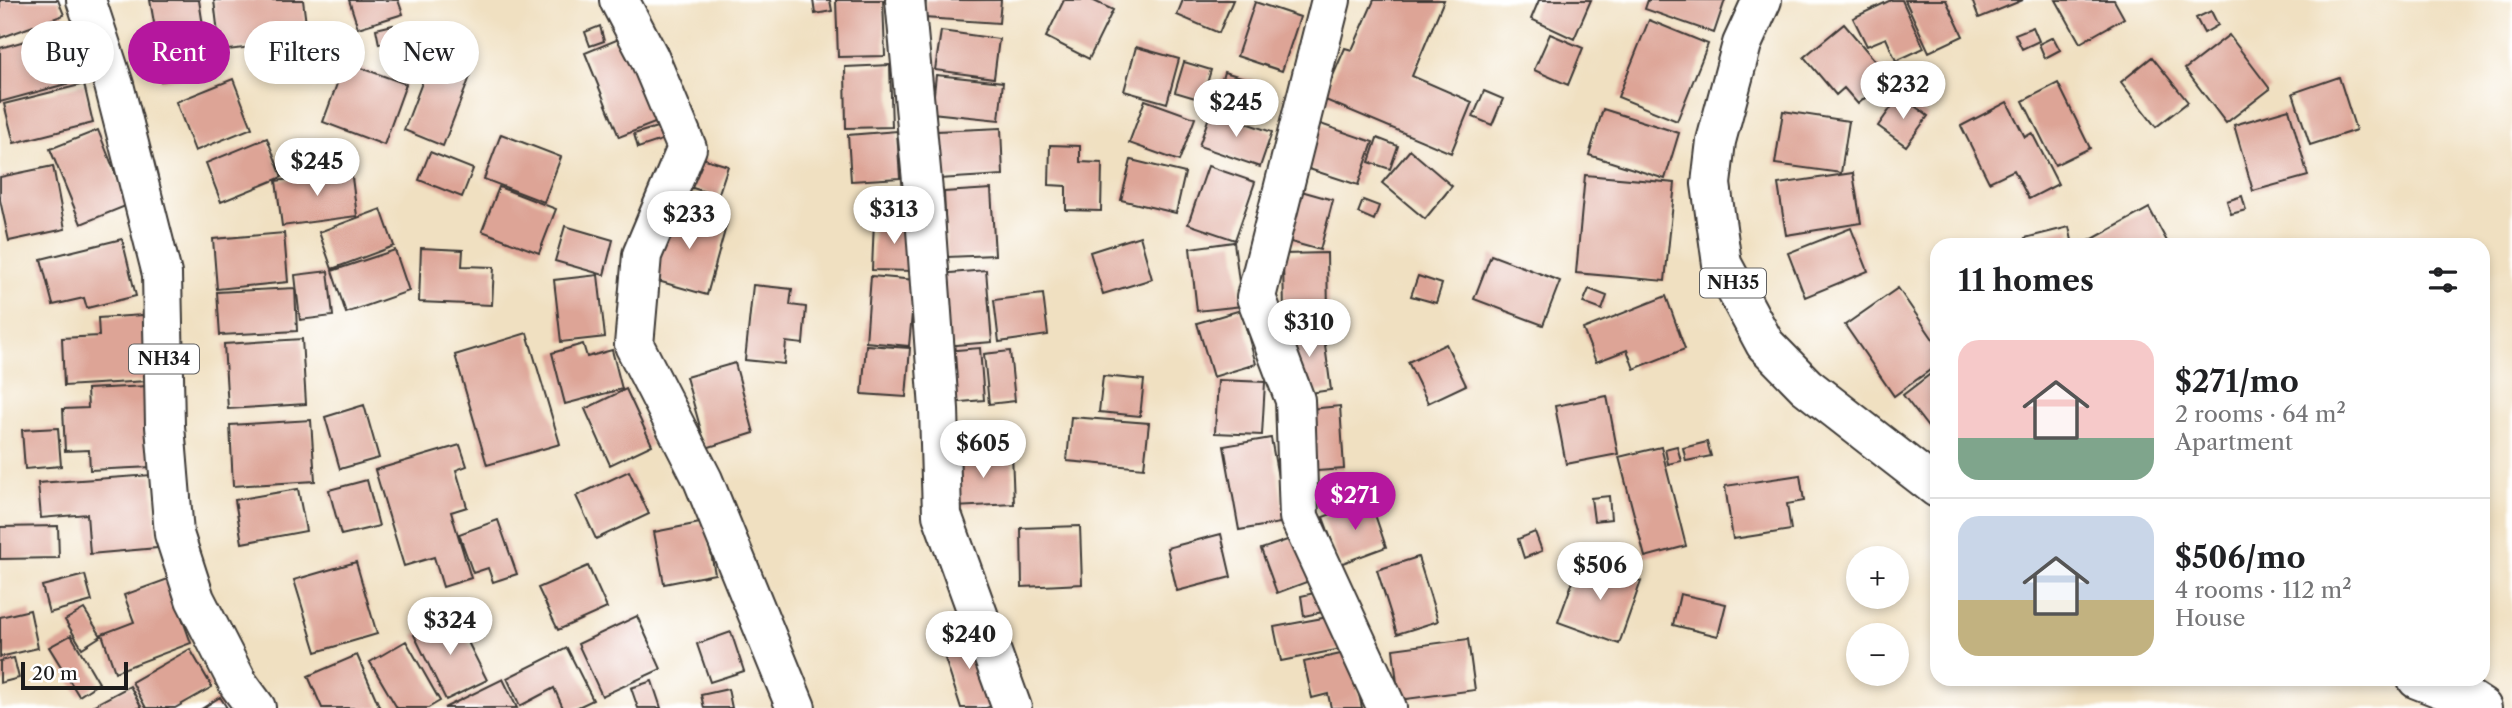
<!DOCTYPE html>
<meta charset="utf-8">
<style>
:root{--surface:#fff;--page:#f2f2f2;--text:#202124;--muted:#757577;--line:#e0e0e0;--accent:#b5179e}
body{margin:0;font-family:"Libre Caslon Text",serif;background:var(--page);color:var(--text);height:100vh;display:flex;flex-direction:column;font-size:26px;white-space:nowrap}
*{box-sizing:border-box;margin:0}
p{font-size:23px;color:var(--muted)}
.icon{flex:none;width:38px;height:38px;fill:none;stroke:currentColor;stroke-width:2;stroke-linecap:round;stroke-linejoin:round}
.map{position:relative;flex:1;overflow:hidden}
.drawer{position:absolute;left:1930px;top:238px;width:560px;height:448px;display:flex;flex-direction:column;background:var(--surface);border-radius:21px;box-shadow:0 4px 10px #0003}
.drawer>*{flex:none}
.top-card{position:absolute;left:21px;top:21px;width:665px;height:63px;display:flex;gap:14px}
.tools{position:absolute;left:1846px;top:546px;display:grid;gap:14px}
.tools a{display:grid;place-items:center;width:63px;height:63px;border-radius:50%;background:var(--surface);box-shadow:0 4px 10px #0003;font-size:35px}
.scale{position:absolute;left:21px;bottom:18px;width:107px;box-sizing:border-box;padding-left:7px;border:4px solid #1c1c1c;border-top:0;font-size:19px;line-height:24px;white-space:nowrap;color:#1c1c1c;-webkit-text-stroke:5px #fff;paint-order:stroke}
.price{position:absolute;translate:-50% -60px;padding:0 16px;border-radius:24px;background:#fff;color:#222;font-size:23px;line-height:46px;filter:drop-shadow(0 2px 4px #0008)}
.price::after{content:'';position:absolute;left:50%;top:42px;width:21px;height:16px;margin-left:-10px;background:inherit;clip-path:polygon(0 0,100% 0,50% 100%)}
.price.current{background:var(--accent);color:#fff}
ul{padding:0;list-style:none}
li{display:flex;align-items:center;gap:21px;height:175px;padding:0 28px}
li+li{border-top:2px solid var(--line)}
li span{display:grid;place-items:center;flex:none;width:196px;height:140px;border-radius:21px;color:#555}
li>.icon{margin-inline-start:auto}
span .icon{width:84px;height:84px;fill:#fffc;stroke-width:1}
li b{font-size:30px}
h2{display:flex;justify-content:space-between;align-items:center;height:84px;padding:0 28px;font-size:30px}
.pill{padding:0 24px;border-radius:32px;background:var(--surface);box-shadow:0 4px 10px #0003;font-size:24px;line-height:63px}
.pill.current{background:var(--accent);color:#fff}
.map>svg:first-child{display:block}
.building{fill:#dda496}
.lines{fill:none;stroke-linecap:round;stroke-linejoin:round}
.minor-casing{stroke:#3c3935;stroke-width:42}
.highway-casing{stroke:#3c3935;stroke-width:42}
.minor{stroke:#fff;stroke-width:38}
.highway{stroke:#fff;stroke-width:38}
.labels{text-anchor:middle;stroke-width:6;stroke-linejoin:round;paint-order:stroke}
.shield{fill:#fff;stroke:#606060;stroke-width:2}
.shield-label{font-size:18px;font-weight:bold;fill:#1c1c1c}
</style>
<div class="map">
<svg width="2512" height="708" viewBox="0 0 2512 708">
<rect width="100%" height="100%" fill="#fff"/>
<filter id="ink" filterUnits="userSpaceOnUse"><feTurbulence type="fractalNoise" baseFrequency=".0143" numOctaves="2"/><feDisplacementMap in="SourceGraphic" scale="14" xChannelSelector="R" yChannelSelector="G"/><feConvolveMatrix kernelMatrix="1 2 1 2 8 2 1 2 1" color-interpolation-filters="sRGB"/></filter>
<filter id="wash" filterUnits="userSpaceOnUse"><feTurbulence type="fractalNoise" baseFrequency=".00686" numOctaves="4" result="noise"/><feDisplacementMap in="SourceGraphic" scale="28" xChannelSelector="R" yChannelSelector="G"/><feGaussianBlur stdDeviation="1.57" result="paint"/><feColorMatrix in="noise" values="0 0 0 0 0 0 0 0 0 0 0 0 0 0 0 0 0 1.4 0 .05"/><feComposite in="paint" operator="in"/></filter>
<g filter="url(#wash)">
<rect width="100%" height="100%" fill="#f0e0c1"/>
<g id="blocks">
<path class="building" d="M0,0H58L64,15L0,38Z
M150,0H199L204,32L157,40Z
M214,0H303L308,40L220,51Z
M349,0H398L403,14L358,28Z
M813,0H830L832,11L815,14Z
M836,0H883L885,56L838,57Z
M926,0H1001L999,23L924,18Z
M1064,0H1092L1113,10L1089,59L1046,37Z
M1183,0H1233L1219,33L1177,15Z
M1374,0H1444L1412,76L1472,102L1451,153L1323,99L1345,48L1352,50Z
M1539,0H1591L1574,39L1531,19Z
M1648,0H1725L1714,33L1645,9Z
M1891,0H1902L1924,48L1896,61L1886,38L1867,46L1853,18Z
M1905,0H1946L1963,36L1929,52Z
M1972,0H2023L1979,18Z
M2056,0H2114L2124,18L2080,43Z
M1255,2L1300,17L1282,71L1237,56Z
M2211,11L2218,25L2204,33L2196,18Z
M1649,20L1708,44L1677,121L1618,97Z
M1844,24L1889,77L1858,104L1844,88L1836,95L1804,57Z
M393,25L396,40L379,44L376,29Z
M600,26L604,41L590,46L585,32Z
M2033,27L2039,41L2022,49L2015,34Z
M64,30L77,81L0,102V48Z
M941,31L999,39L994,78L935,70Z
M1550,34L1583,48L1568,85L1534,70Z
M2229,35L2270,89L2226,123L2185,69Z
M626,36L660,121L619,137L585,53Z
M214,37L220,72L161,81L157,46Z
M2053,37L2060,50L2045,58L2039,44Z
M1136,47L1179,59L1167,103L1124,91Z
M2152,57L2188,102L2156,127L2121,82Z
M431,59L471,74L443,146L404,130Z
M345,62L406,84L384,145L323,122Z
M1184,62L1211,70L1202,100L1175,92Z
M890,65L892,127L846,128L845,67Z
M1224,72L1255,81L1245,116L1214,107Z
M936,75L1003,82L999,120L932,113Z
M2339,77L2356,130L2310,145L2293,93Z
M233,79L252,128L195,151L176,102Z
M2058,83L2090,148L2055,165L2023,101Z
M84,84L93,123L14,143L4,104Z
M1484,91L1503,99L1492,125L1473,117Z
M1900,95L1928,116L1906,146L1878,126Z
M1145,100L1195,118L1179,161L1129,143Z
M2007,102L2025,137L2032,133L2058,184L2029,199L2014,170L1989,182L1961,126Z
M1603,109L1679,133L1665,179L1589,155Z
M2289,109L2308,176L2253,191L2234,125Z
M1211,111L1272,132L1260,167L1199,146Z
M1783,111L1849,121L1841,173L1775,164Z
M1309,120L1373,142L1358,185L1294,164Z
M657,127L662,140L638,148L634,134Z
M1001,128L1003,175L939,179L937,131Z
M98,130L128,205L81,224L50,149Z
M897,131L900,178L851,181L848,135Z
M501,134L561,157L544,202L484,179Z
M267,138L282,177L221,202L206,163Z
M1377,138L1398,146L1390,169L1369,162Z
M1050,145L1080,146V162L1102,163L1101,211L1066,210V186L1049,185Z
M1410,150L1452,186L1425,219L1382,183Z
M430,152L473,169L462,197L419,180Z
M689,154L728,166L718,196L680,184Z
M1131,160L1185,173L1176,213L1121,200Z
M53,166L65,229L9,241L0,200V177Z
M1208,166L1255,182L1235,240L1188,224Z
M351,170L357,216L282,226L276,181Z
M1853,173L1861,223L1786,235L1778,184Z
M1585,175L1675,183L1665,281L1576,273Z
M499,187L556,209L539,253L482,231Z
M991,189L995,255L947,257L944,192Z
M1294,189L1333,200L1320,250L1280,239Z
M2242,196L2246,210L2231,214L2227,201Z
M1363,200L1379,206L1374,220L1358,213Z
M671,208L727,223L707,295L651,279Z
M2149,208L2169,245H2091L2089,241Z
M381,209L394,246L332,269L319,232Z
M874,220L916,222L914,271L872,270Z
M565,226L613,240L604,275L555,261Z
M2069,227L2073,245H2027L2025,238Z
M1851,228L1868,271L1805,297L1788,253Z
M284,233L288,282L217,289L213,239Z
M1140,236L1152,279L1103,294L1090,252Z
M122,239L136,296L87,308L84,298L53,305L41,259Z
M1234,242L1242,306L1197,311L1190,248Z
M421,248L463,250L462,266L494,267L492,305L419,302Z
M395,250L409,291L346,313L332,271Z
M1327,253L1328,315L1284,316L1283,254Z
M1491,255L1560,281L1543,325L1474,299Z
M986,270L992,342L944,346L939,274Z
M328,271L333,316L300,320L295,275Z
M598,275L605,337L561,342L554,280Z
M871,276L915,280L909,346L866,342Z
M1418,276L1442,284L1436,303L1411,296Z
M753,285L792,289L790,305L806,307L803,344L786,342L784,364L745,360Z
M295,288L297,331L220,335L217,292Z
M1898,288L1937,345V365L1894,396L1845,325Z
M1589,289L1607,296L1602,310L1583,303Z
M1043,294L1048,335L999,342L994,300Z
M1666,296L1685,349L1634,369L1627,350L1596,362L1583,329Z
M1241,310L1256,364L1213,377L1197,323Z
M143,315L147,381L64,386L62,338L99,336L98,318Z
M1322,323L1331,390L1295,395L1286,328Z
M527,333L560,444L487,465L455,355Z
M302,339L306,404L228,409L224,344Z
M583,344L587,357L612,350L622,389L565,404L552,353Z
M1446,344L1466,385L1428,403L1408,362Z
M866,345L910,348L906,397L862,394Z
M980,348L984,400L949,403L945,351Z
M1010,351L1015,401L989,404L984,354Z
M735,363L754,433L706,448L686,377Z
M1937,369V426L1931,431L1903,395Z
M1103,376L1144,380L1140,416L1099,412Z
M1218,380L1265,382L1262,435L1215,433Z
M148,386L152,467L90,470L89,450L65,451L63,409L88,408L87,389Z
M626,389L652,445L610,465L585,409Z
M1607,396L1618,454L1566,464L1555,406Z
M364,405L379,458L340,469L325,417Z
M1340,406L1344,469L1304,472L1299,410Z
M1071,417L1149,423L1144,468L1067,461Z
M311,420L315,481L233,486L230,425Z
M58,428L61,466L25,469L22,430Z
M1271,438L1286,522L1239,530L1224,446Z
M1707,442L1711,456L1686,461L1683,448Z
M460,445L467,466L456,470L467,507L451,512L471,578L443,587L434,557L404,566L375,470Z
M1677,446L1681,461L1668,464L1665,449Z
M1661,447L1686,546L1645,557L1619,457Z
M1012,453L1014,504L954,507L952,456Z
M629,471L649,514L596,539L576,496Z
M152,475L157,548L90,554L87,514L41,518L38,483Z
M1800,475L1804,501L1787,504L1791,530L1733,539L1725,486Z
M367,480L379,526L341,535L329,490Z
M298,489L306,531L242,543L235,500Z
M1609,496L1611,519L1594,521L1591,498Z
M1370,500L1386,547L1340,564L1323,517Z
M498,520L517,574L493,582L488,568L473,573L459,534Z
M705,522L715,574L664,584L654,532Z
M58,526L59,558L0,559V527Z
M1080,526L1082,584L1022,587L1021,528Z
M1535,532L1542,551L1524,558L1518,539Z
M1221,534L1231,577L1177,591L1167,548Z
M1305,534L1320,577L1277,593L1261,549Z
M1418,557L1438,621L1397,634L1377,570Z
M1581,559L1641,581L1619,644L1558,622Z
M356,562L377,634L316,652L294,580Z
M588,566L607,608L558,630L538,588Z
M85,575L92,601L49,613L42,586Z
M168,579L191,643L115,672L102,634L134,622L124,595Z
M1332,589L1336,609L1304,616L1301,596Z
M1680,594L1726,604L1718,636L1673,625Z
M84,609L101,636L82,648L65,620Z
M30,610L38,648L0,657V617Z
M454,614L487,680L446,700L414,635Z
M1339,615L1346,648L1281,661L1274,627Z
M637,616L661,669L602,696L578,644Z
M974,628L1000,703L986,708H961L939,640Z
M731,632L744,671L710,682L697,644Z
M71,635L99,683L79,696L49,647Z
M1468,639L1475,690L1399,700L1393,649Z
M406,641L440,701L428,708H397L370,662Z
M567,648L593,700L576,708H563L554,688L520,706L507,678Z
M190,649L212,687L175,708H146L132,682Z
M1350,652L1362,708H1331L1328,694L1312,698L1304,662Z
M357,655L380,708H322L308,676Z
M14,658L19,678L0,683V661Z
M503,679L517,708H444Z
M652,681L661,708H638L631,688Z
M130,686L142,708H96L94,705Z
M728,689L732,708H704L701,695Z
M220,697L227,708H203Z"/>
</g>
</g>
<g filter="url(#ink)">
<use href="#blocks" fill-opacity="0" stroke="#3c3935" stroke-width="2"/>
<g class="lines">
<g class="minor-casing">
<path id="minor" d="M619,0L649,57L687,148L642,255L634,345L703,480L796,708
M905,0L924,202L939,409L942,515L1012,708
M1331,0L1256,297L1295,400L1299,517L1387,708"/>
</g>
<g class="highway-casing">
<path id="highway" d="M86,0L114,85L162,274L165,426L174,534L195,599L239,685L256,708
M1762,0L1742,44L1716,141L1711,184L1722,264L1765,344L1806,386L1937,488
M2417,679L2468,699L2482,708"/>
</g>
<use href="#minor" class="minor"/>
<use href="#highway" class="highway"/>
</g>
</g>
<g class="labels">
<g class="shield">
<rect x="1700" y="268.5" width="66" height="29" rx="5"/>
<rect x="129" y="344.5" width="70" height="29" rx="5"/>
</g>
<g class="shield-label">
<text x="1733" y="289">NH35</text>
<text x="164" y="365">NH34</text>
</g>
</g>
</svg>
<div class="tools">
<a>+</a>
<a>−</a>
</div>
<div class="scale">20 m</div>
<b class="price" style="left:1903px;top:121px">$232</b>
<b class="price" style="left:1236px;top:139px">$245</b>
<b class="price" style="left:317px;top:198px">$245</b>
<b class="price" style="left:894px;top:246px">$313</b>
<b class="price" style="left:689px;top:251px">$233</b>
<b class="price" style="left:1309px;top:359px">$310</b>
<b class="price" style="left:983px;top:480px">$605</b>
<b class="price current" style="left:1355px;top:532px">$271</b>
<b class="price" style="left:1600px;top:602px">$506</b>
<b class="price" style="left:450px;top:657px">$324</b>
<b class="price" style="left:969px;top:671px">$240</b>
<div class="top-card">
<a class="pill">Buy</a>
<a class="pill current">Rent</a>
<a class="pill">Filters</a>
<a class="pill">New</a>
</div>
<section class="drawer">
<h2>11 homes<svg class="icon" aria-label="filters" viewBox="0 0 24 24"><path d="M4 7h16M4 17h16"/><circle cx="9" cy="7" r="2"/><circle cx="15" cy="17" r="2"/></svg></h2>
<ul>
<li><span style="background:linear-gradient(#f6c9c9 70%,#7fa58c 0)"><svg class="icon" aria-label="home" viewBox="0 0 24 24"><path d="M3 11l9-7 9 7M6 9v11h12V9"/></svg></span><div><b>$271/mo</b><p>2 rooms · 64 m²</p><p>Apartment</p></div></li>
<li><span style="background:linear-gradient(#c9d6e8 60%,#c2b280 0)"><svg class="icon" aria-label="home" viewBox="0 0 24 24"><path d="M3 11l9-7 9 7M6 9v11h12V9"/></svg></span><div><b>$506/mo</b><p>4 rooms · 112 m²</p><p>House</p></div></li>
</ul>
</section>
</div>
